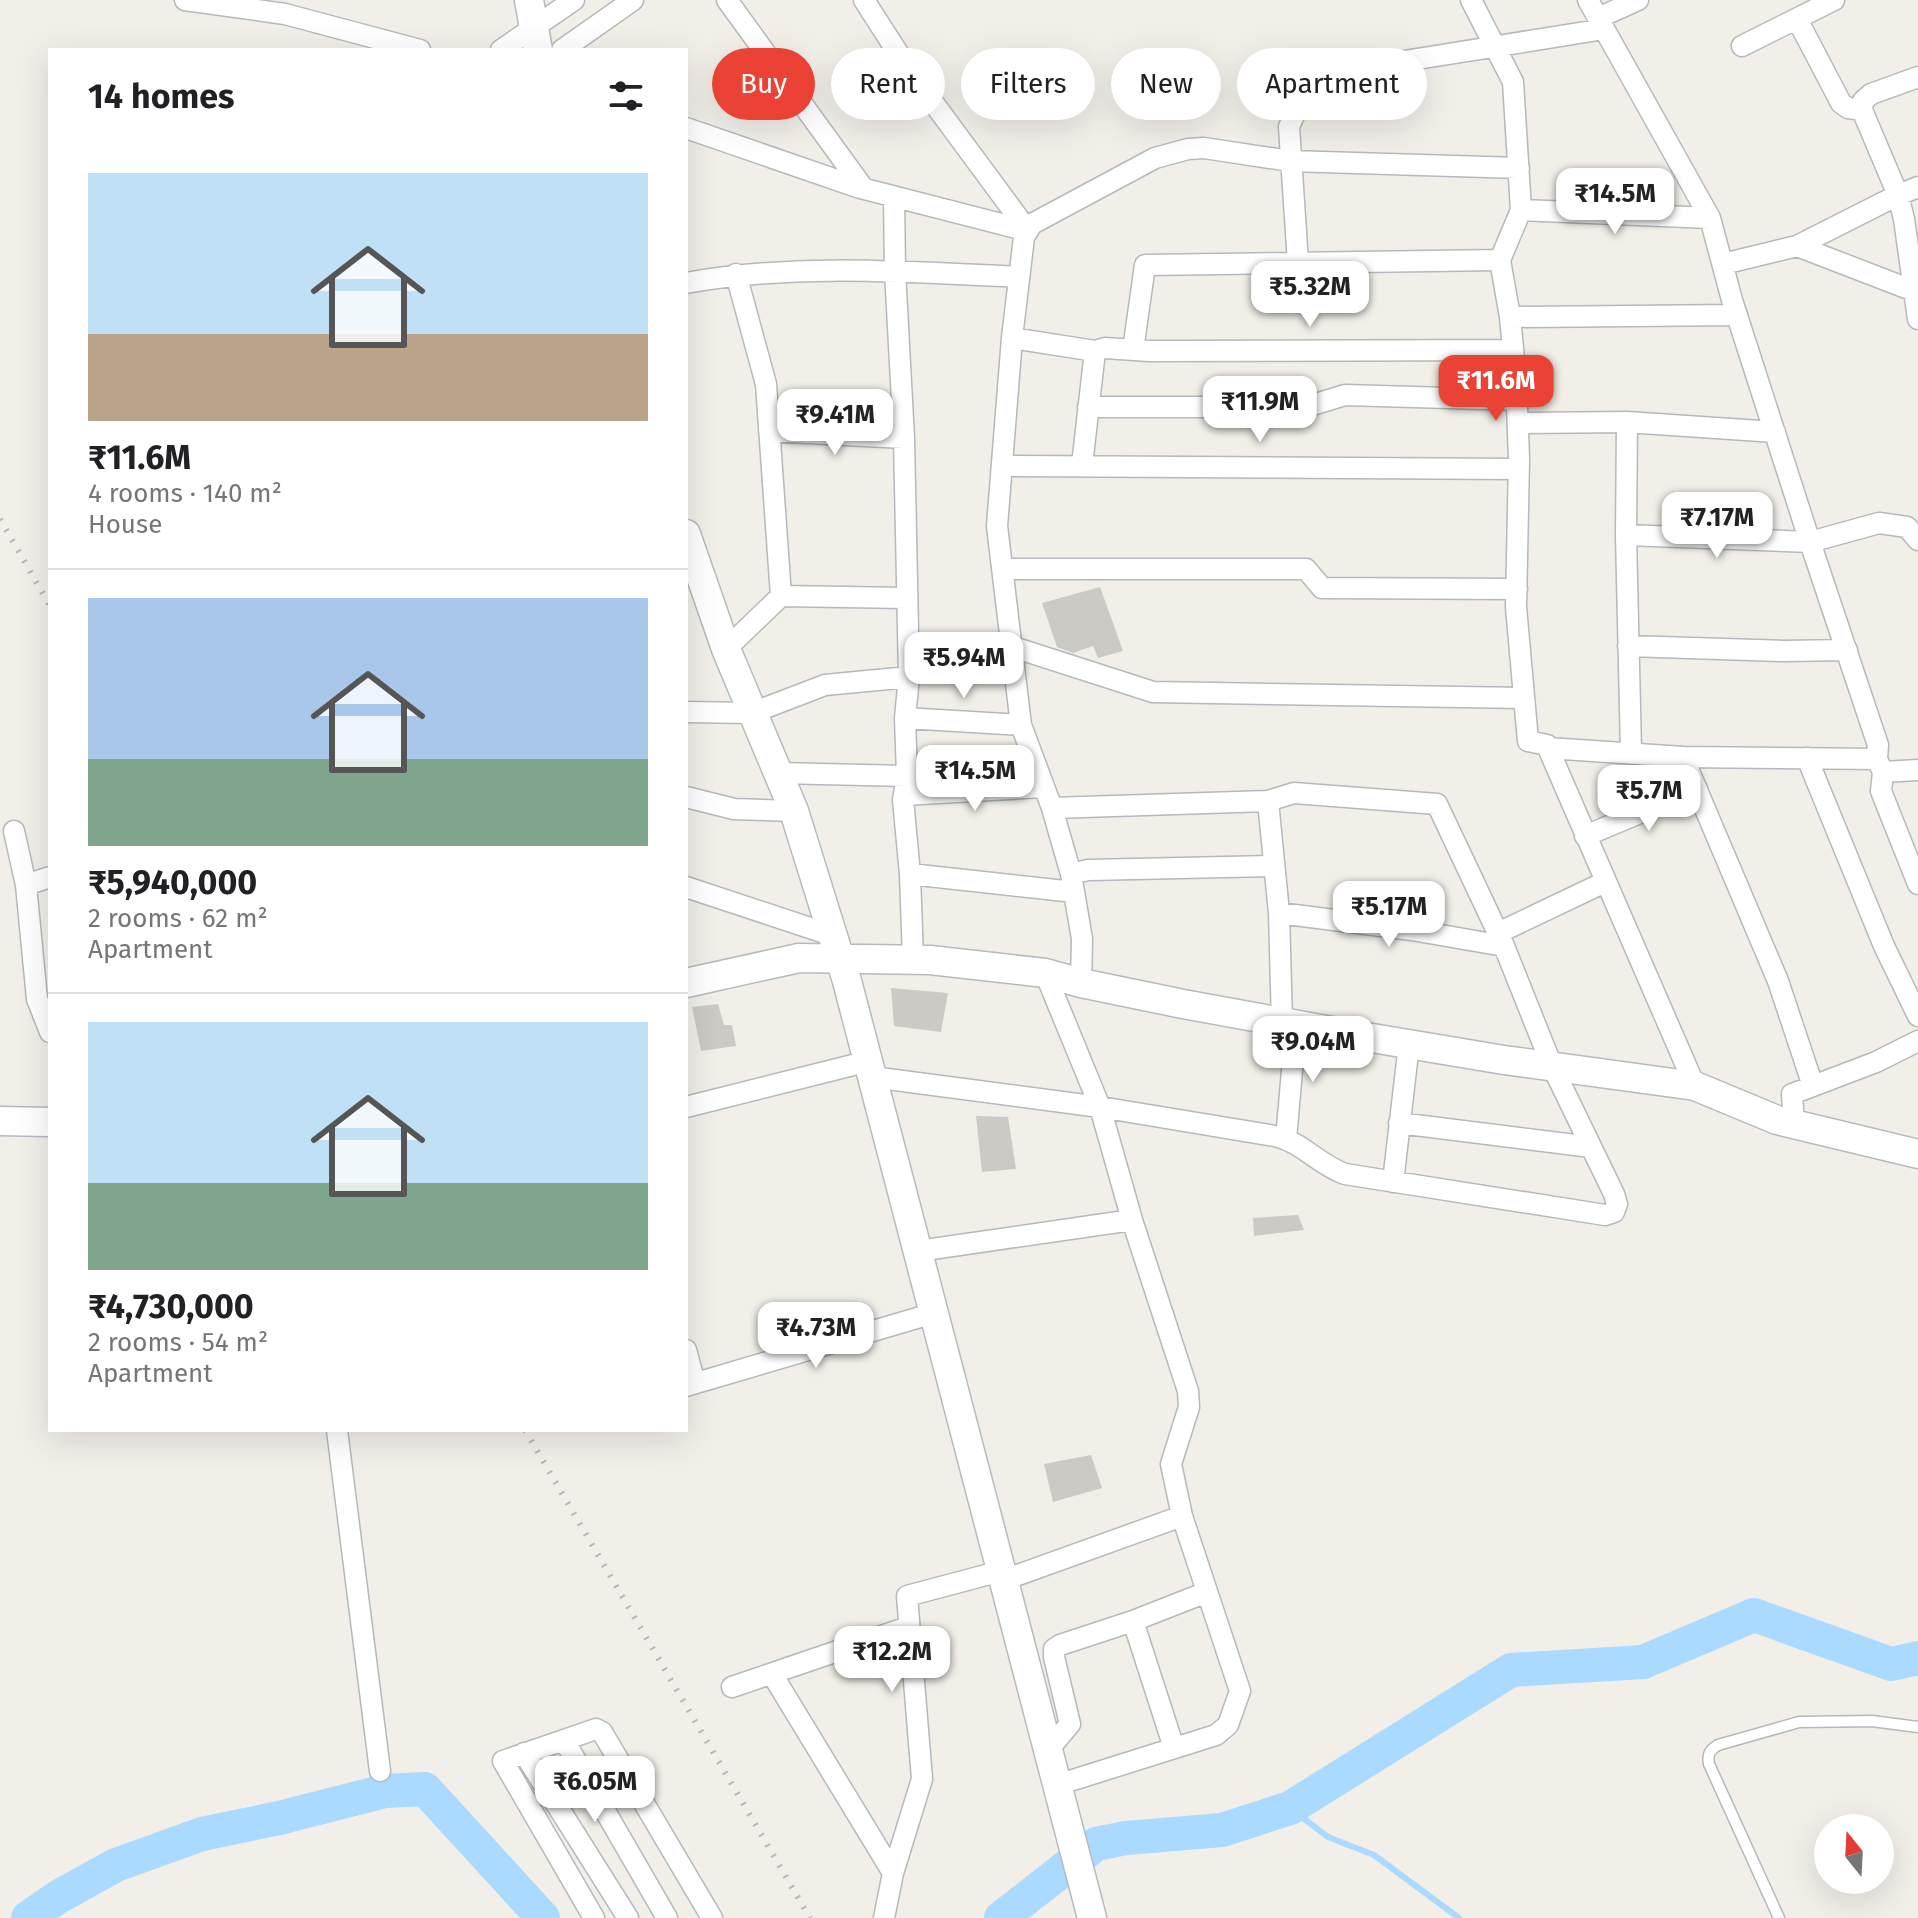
<!DOCTYPE html>
<meta charset="utf-8">
<style>
:root{--surface:#fff;--page:#f2f2f2;--text:#202124;--muted:#757577;--line:#e0e0e0;--accent:#ea4335}
body{margin:0;font-family:"Fira Sans",sans-serif;background:var(--page);color:var(--text);height:100vh;display:flex;flex-direction:column;font-size:30px;white-space:nowrap}
*{box-sizing:border-box;margin:0}
p{font-size:26px;color:var(--muted)}
.icon{flex:none;width:44px;height:44px;fill:none;stroke:currentColor;stroke-width:2;stroke-linecap:round;stroke-linejoin:round}
.map{position:relative;flex:1;overflow:hidden}
.details{position:absolute;left:48px;top:48px;width:640px;height:1384px;display:flex;flex-direction:column;background:var(--surface);border-radius:0px;box-shadow:0 8px 32px #0002}
.details>*{flex:none}
.banner{position:absolute;left:712px;top:48px;width:760px;height:72px;display:flex;gap:16px}
.needle{width:52px;rotate:342deg}
.buttons{position:absolute;left:1814px;top:1814px;display:grid;gap:16px}
.buttons a{display:grid;place-items:center;width:80px;height:80px;border-radius:50%;background:var(--surface);box-shadow:0 8px 32px #0002;font-size:40px}
.price{position:absolute;translate:-50% -68px;padding:0 18px;border-radius:16px;background:#fff;color:#222;font-size:26px;line-height:52px;filter:drop-shadow(0 2px 4px #0008)}
.price::after{content:'';position:absolute;left:50%;top:48px;width:24px;height:18px;margin-left:-12px;background:inherit;clip-path:polygon(0 0,100% 0,50% 100%)}
.price.selected{background:var(--accent);color:#fff}
ul{padding:0;list-style:none}
li{display:grid;align-content:center;gap:16px;height:424px;padding:0 40px}
li+li{border-top:2px solid var(--line)}
li span{display:grid;place-items:center;height:248px;border-radius:0px;color:#555}
li>.icon{margin-inline-start:auto}
span .icon{width:144px;height:144px;fill:#fffc;stroke-width:1}
li b{font-size:34px}
h2{display:flex;justify-content:space-between;align-items:center;height:96px;padding:0 40px;font-size:34px}
.chip{padding:0 28px;border-radius:36px;background:var(--surface);box-shadow:0 8px 32px #0002;font-size:28px;line-height:72px}
.chip.selected{background:var(--accent);color:#fff}
.map>svg:first-child{display:block}
.lines{fill:none;stroke-linecap:round;stroke-linejoin:round}
.stream{stroke:#aadaff;stroke-width:6}
.river{stroke:#aadaff;stroke-width:34}
.building{fill:#cccac5}
.lane-casing{stroke:#b5b8bc;stroke-width:13}
.street-casing{stroke:#b5b8bc;stroke-width:23}
.secondary-casing{stroke:#b6babf;stroke-width:31}
.lane{stroke:#fff;stroke-width:10}
.street{stroke:#fff;stroke-width:20}
.secondary{stroke:#fff;stroke-width:28}
.rail{stroke:#b6b7b8;stroke-width:6;stroke-dasharray:2 10;stroke-linecap:butt}
</style>
<div class="map">
<svg width="1918" height="1918" viewBox="0 0 1918 1918">
<rect width="100%" height="100%" fill="#f1efe8"/>
<g class="lines">
<path class="stream" d="M1290,1808L1328,1837L1374,1855L1459,1918"/>
<path class="river" d="M28,1918L58,1897L116,1865L202,1834L279,1818L385,1791L425,1789L543,1918
M1001,1918L1096,1844L1126,1838L1222,1830L1290,1808L1511,1670L1643,1662L1754,1615L1891,1664L1918,1658"/>
</g>
<path class="building" d="M1100,587L1123,651L1098,658L1093,646L1073,653L1057,647L1042,603Z
M891,988L948,993L941,1032L894,1026Z
M718,1004L724,1025H732L736,1046L701,1051L692,1007Z
M976,1116L1008,1117L1016,1169L982,1172Z
M1298,1215L1304,1230L1254,1236L1253,1218Z
M1091,1455L1102,1488L1053,1502L1044,1464Z"/>
<g class="lines">
<g class="lane-casing">
<path id="lane" d="M1779,1918L1709,1764C1707,1754 1710,1750 1718,1745L1799,1722L1872,1721L1918,1727"/>
</g>
<g class="street-casing">
<path id="street" d="M185,0L285,14L420,50
M727,0L864,189
M864,0L907,67L1028,231
M1471,0L1513,82L1521,210L1500,260
M1588,0L1710,218L1732,300L1810,542L1626,535
M1598,18L1638,0
M1797,19L1841,103L1848,108L1862,110
M1742,46L1834,0
M501,50L574,0
M562,50L633,0
M686,128L857,187L1028,231
M1918,187L1898,195L1904,219L1918,319
M894,197L895,271L904,438L909,677L905,718L907,776L903,800L910,874L913,960
M1521,210L1710,218
M1797,246L1898,195L1862,110L1863,101L1871,94L1918,77
M1298,262L1289,127C1302,91 1333,76 1367,67L1604,29
M1723,264L1797,246L1914,291
M736,274L766,384L781,596
M686,283C796,263 908,272 1019,277
M1012,338L1095,351
M1133,350L1145,265L1500,260L1510,317
M1088,407H1306L1345,395L1517,400
M1518,423L1627,422
M769,431L904,438
M1082,465L1095,351L1105,348L1149,351L1513,350
M1002,466L1519,469
M1003,569H1306L1322,588L1517,589
M1628,646L1784,651L1847,650
M1013,647L1153,692L1524,698
M726,649L781,596L907,598
M686,712L752,713L825,685L909,677
M905,718L1021,725
M1548,748L1547,745L1528,741L1516,607L1519,459L1516,379L1510,317L1737,315
M1631,752L1626,535L1627,422L1775,432
M1683,757L1548,748L1695,1086
M1807,758L1884,946L1918,1016
M1877,759L1878,745L1810,542L1879,523L1907,527L1918,540
M1883,772L1881,791L1918,884
M778,773L907,776
M904,795L1043,787
M686,797L734,809L794,811
M1052,808L1021,725L997,526L1012,338L1024,237L1032,224L1155,158L1188,149L1204,148L1290,161L1519,168
M14,831L26,885L37,999L50,1032
M1585,836L1697,789
M910,874L1074,892
M1071,874L1052,808L1268,801
M26,885L50,877
M686,887L831,935
M1279,913L1412,930L1504,946
M1498,933L1605,882
M1045,973L1100,1107L1132,1220L1188,1391L1189,1407L1171,1464L1182,1516L1240,1691L1228,1725L1216,1735L1057,1785
M1081,983L1082,939L1071,874L1088,870L1274,866
M872,1077L1100,1107L1275,1136C1302,1142 1319,1165 1345,1174L1605,1215L1614,1212L1617,1204L1614,1194L1552,1066L1504,946L1437,804L1294,793L1268,801L1279,913L1282,1023
M1813,1086L1778,981L1683,757L1877,759L1883,772L1918,770
M686,1107L869,1061
M1399,1123L1591,1147
M1794,1125L1792,1094L1876,1062L1918,1041
M1286,1139L1296,1025
M1393,1182L1409,1044
M918,1251L1132,1220
M686,1350L695,1383
M686,1386L934,1313
M337,1430L380,1771
M1004,1580L1182,1516
M1133,1621L1174,1748
M772,1674L893,1873
M732,1687L908,1627
M564,1740L667,1918
M1048,1750L1070,1724L1054,1657V1649L1060,1645L1133,1621L1207,1592
M524,1753L628,1918
M594,1918L503,1761L596,1729L602,1732L712,1918
M884,1918L893,1873L922,1779L907,1596L1001,1571"/>
</g>
<g class="secondary-casing">
<path id="secondary" d="M529,0L538,50
M686,534L726,649L794,811L847,981L1092,1918
M686,983L799,958L930,960L1045,973L1081,983L1183,1004L1348,1034L1504,1060L1695,1086L1777,1120L1918,1154
M0,1121L50,1122"/>
</g>
<use href="#lane" class="lane"/>
<use href="#street" class="street"/>
<use href="#secondary" class="secondary"/>
<path class="rail" d="M0,519L50,606
M525,1430L810,1918"/>
</g>
</svg>
<div class="buttons">
<a><svg class="needle" viewBox="-14 -14 28 28"><path d="M0-13l5 13h-10z" fill="#e53935"/><path d="M0 13l5-13h-10z" fill="#757577"/></svg></a>
</div>
<b class="price" style="left:1615px;top:236px">₹14.5M</b>
<b class="price" style="left:1310px;top:329px">₹5.32M</b>
<b class="price selected" style="left:1496px;top:423px">₹11.6M</b>
<b class="price" style="left:1260px;top:444px">₹11.9M</b>
<b class="price" style="left:835px;top:457px">₹9.41M</b>
<b class="price" style="left:1717px;top:560px">₹7.17M</b>
<b class="price" style="left:964px;top:700px">₹5.94M</b>
<b class="price" style="left:975px;top:813px">₹14.5M</b>
<b class="price" style="left:1649px;top:833px">₹5.7M</b>
<b class="price" style="left:1389px;top:949px">₹5.17M</b>
<b class="price" style="left:1313px;top:1084px">₹9.04M</b>
<b class="price" style="left:816px;top:1370px">₹4.73M</b>
<b class="price" style="left:892px;top:1694px">₹12.2M</b>
<b class="price" style="left:595px;top:1824px">₹6.05M</b>
<div class="banner">
<a class="chip selected">Buy</a>
<a class="chip">Rent</a>
<a class="chip">Filters</a>
<a class="chip">New</a>
<a class="chip">Apartment</a>
</div>
<section class="details">
<h2>14 homes<svg class="icon" aria-label="filters" viewBox="0 0 24 24"><path d="M4 7h16M4 17h16"/><circle cx="9" cy="7" r="2"/><circle cx="15" cy="17" r="2"/></svg></h2>
<ul>
<li><span style="background:linear-gradient(#bfe0f5 65%,#b9a48a 0)"><svg class="icon" aria-label="home" viewBox="0 0 24 24"><path d="M3 11l9-7 9 7M6 9v11h12V9"/></svg></span><div><b>₹11.6M</b><p>4 rooms · 140 m²</p><p>House</p></div></li>
<li><span style="background:linear-gradient(#a9c7e8 65%,#7fa58c 0)"><svg class="icon" aria-label="home" viewBox="0 0 24 24"><path d="M3 11l9-7 9 7M6 9v11h12V9"/></svg></span><div><b>₹5,940,000</b><p>2 rooms · 62 m²</p><p>Apartment</p></div></li>
<li><span style="background:linear-gradient(#bfe0f5 65%,#7fa58c 0)"><svg class="icon" aria-label="home" viewBox="0 0 24 24"><path d="M3 11l9-7 9 7M6 9v11h12V9"/></svg></span><div><b>₹4,730,000</b><p>2 rooms · 54 m²</p><p>Apartment</p></div></li>
</ul>
</section>
</div>
